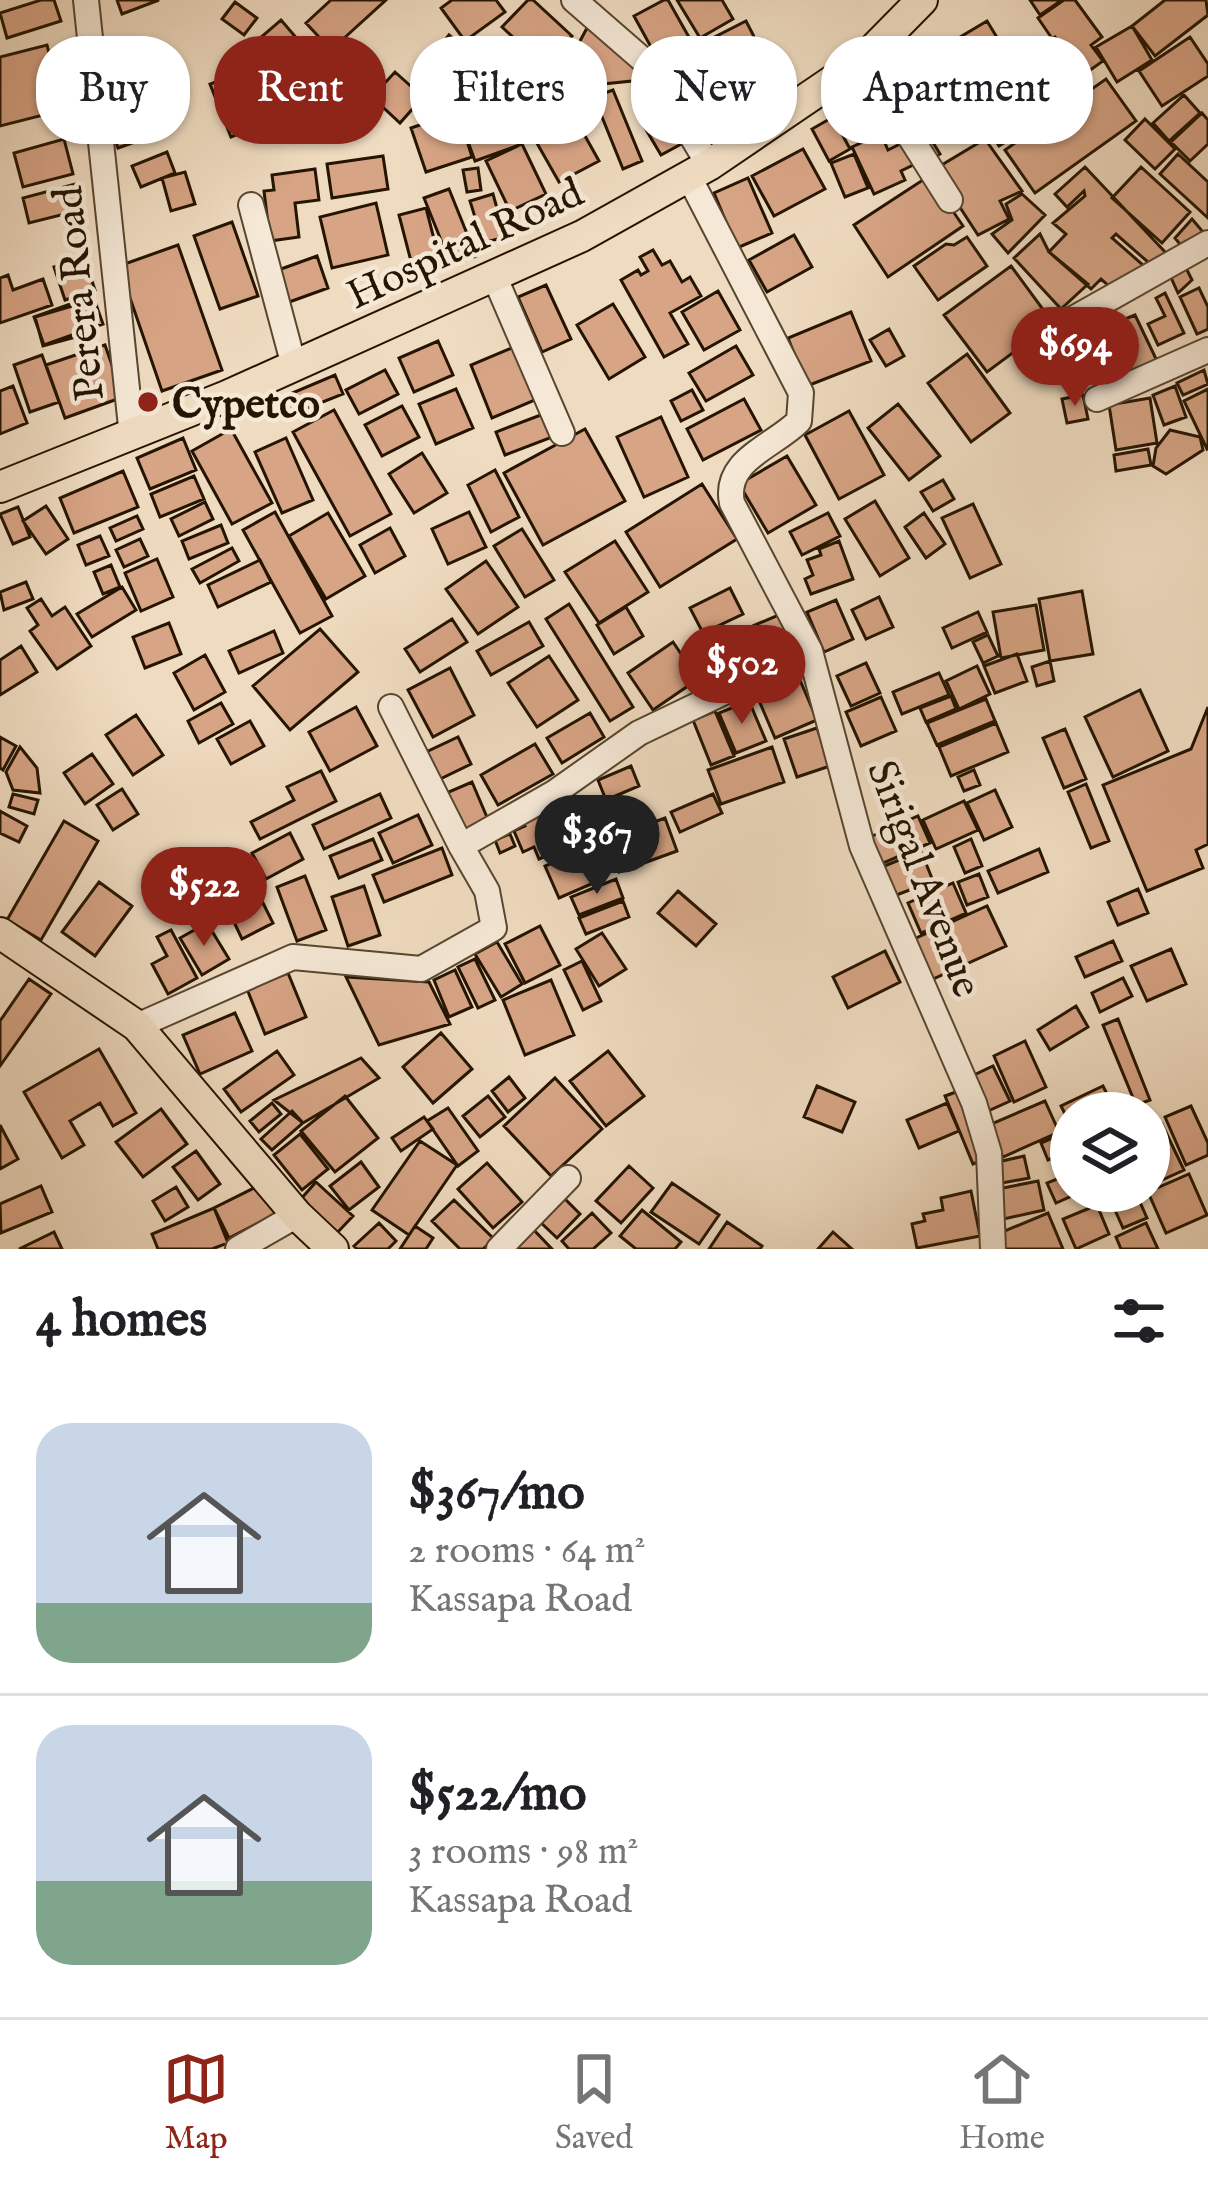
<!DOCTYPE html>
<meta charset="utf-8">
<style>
:root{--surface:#fff;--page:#f2f2f2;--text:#202124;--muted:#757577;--line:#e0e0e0;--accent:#8f2418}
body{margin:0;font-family:"IM FELL English",serif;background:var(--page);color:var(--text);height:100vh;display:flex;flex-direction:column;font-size:45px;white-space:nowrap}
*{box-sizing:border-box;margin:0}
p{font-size:39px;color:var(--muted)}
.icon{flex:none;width:66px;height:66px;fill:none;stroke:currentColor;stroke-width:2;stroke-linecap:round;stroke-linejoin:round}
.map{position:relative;height:1249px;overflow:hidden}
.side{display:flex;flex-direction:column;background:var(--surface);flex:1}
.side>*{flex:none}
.guide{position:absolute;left:36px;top:36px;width:1137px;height:108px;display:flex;gap:24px}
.controls{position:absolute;left:1050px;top:1092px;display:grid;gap:24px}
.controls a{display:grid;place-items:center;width:120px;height:120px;border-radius:50%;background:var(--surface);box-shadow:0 3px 9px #0004;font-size:60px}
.price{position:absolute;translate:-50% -102px;padding:0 27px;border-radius:42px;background:var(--accent);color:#fff;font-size:39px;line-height:78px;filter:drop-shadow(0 3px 6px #0008)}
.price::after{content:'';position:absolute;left:50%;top:72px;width:36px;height:27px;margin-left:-18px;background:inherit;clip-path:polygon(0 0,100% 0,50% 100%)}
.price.on{background:#222;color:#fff}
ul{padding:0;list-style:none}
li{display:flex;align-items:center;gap:36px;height:300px;padding:0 36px}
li+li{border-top:3px solid var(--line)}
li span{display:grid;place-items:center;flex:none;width:336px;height:240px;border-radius:36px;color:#555}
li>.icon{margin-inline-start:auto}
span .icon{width:144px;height:144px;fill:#fffc;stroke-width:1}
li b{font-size:51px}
h2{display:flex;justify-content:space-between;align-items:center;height:144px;padding:0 36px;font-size:51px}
.chip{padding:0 42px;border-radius:48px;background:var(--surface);box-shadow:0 3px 9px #0004;font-size:42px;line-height:108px}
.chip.on{background:var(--accent);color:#fff}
.tab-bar{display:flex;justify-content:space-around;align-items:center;height:168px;border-top:3px solid var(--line);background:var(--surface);font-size:33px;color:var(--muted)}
.tab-bar a{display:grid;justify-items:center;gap:6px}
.tab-bar .on{color:var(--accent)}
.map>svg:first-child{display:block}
.building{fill:#d7a485;stroke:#241400;stroke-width:3}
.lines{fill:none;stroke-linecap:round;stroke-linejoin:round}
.minor-casing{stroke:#574630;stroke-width:28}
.major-casing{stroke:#241400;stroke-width:34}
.minor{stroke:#f5e8d6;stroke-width:24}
.major{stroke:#efdbc0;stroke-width:30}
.poi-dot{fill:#8f2418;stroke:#f5e8d6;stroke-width:4.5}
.labels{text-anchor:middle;stroke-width:9;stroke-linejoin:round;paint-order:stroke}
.street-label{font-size:42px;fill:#241400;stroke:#f5e8d6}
.poi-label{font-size:42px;font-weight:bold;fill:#241400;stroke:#f5e8d6;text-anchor:start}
</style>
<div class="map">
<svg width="1208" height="1249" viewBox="0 0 1208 1249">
<rect width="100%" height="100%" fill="#efdbc0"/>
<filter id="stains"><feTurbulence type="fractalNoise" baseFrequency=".00167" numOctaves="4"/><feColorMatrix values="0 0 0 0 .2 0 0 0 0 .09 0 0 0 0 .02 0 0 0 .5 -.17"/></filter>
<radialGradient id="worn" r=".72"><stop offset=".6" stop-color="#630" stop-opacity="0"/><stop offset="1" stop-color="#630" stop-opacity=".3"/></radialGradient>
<path class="building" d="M41,0H54L61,21L7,38L0,13Z
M117,0H159L122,14Z
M331,0H386L331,50L306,23Z
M452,0H496L505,12L465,41L441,8Z
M528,0H533L572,36L544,66L502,27Z
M664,0H668L690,39L657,58L634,16Z
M677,0H722L733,19L700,38Z
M1030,0H1062L1040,15Z
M1064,0H1075L1102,37L1091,45L1103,61L1079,78L1038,18Z
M1165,0H1206L1208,15L1155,56L1132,26Z
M235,2L257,18L244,35L222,19Z
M281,20L305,48L277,73L252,45Z
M746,21L764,56L726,76L707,41Z
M987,21L1004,49L957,77L940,49Z
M1132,26L1152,60L1117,82L1096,47Z
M587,28L645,67L632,81L603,84L578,93L561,87L548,74L572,56Z
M449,35L466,49L458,59L441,45Z
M1055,37L1086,89L1039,118L1007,65Z
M1190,37L1208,64V76L1162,106L1139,71Z
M47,45L63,110L0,126V57Z
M511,47L530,65L492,103L456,68L476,48L494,65Z
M698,47L716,85L675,104L657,65Z
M928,47L942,67L895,93L884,75Z
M439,51L456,68L431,94L414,76Z
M994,57L1036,123L999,146L957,80Z
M257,66L277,118L231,137L210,84Z
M942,70L975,125L950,141L942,128L929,136L940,154L928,161L892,100Z
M395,72L423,97L400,123L372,97Z
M1106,79L1136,121L1035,193L1005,150Z
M741,85L756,110L713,136L698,111Z
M874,85L890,111L848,137L832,110Z
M613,90L642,161L623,169L594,97Z
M561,93L599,161L559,182L521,115Z
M1184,95L1200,113L1169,141L1153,123Z
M147,99L160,133L118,148L106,114Z
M662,102L685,142L661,155L638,116Z
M508,108L522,144L475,161L462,125Z
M458,112L472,157L426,172L411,128Z
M1202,113L1208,120V144L1190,161L1171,142Z
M833,117L850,149L829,161L812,129Z
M1145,119L1175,149L1155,169L1125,140Z
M881,134L888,150L902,143L913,165L901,171L905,180L874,194L852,147Z
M64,139L73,174L23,187L14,153Z
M985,139L1022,191L1000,201L1009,219L978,235L935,169Z
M522,144L546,194L510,211L486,161Z
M803,149L825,189L774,216L752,176Z
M167,152L175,173L141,187L132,166Z
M854,154L868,188L845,197L831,163Z
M1178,154L1208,182V218L1160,174Z
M383,156L388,189L332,198L327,164Z
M1085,167L1167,254L1149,263L1116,234L1112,238L1143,265L1117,293L1101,279L1091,289L1049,252L1066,234L1053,223L1085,196L1084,191L1067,207L1055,194Z
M1141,167L1190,212L1162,243L1112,198Z
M478,168L481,190L467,192L463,170Z
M315,169L319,200L295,203L299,237L270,241L264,191L274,190L272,175Z
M185,172L195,204L171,211L162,178Z
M929,176L963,226L888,277L854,225Z
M748,178L772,233L737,248L714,193Z
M75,184L81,210L29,223L23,198Z
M449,189L476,256L451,265L424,198Z
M493,194L505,237L483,243L470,201Z
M1022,194L1045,215L1008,253L992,234L1012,220L1006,204Z
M376,203L388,255L332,268L320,217Z
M426,208L440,262L413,269L399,215Z
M1192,219L1203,232L1183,248L1175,238Z
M232,222L258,296L220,309L194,236Z
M1040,234L1049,252L1088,284L1061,309L1014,258Z
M794,235L812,267L767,292L749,260Z
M967,237L987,266L938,300L914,266L946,244L954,245Z
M178,245L222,370L162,391L119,266Z
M653,250L662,265L670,261L682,282L690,277L701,296L670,313L688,344L664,357L621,280L638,270L641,275L648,271L640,257Z
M317,256L328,288L281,305L270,273Z
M84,257L95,290L65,300L54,267Z
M1184,264L1192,280L1178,293L1168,271Z
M1011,266L1053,323L987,372L944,315Z
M8,275L13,290L43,279L52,305L0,323V278Z
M546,285L571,339L542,352L518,297Z
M1199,288L1208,307V329L1197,334L1180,297Z
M718,291L740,330L704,350L682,312Z
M1165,293L1184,333L1158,345L1148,324L1165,316L1156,298Z
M93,296L103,324L44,345L34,317Z
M89,301L98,331L43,346L35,317Z
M613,304L645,357L609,379L577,325Z
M851,312L871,361L807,386L788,338Z
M1135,315L1158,363L1119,378L1100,329Z
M889,329L904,356L886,366L870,340Z
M1088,336L1105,377L1076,388L1060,347Z
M438,341L453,375L414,392L399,358Z
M105,345L123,397L65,418L46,365Z
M736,346L753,375L706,401L689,373Z
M514,347L535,400L492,418L471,365Z
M967,354L1010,413L971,442L928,383Z
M42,355L59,402L30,412L14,365Z
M385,370L398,394L359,414L346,390Z
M1204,370L1208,384L1183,395L1177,383Z
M335,375L343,394L285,417L278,399Z
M13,386L27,423L0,434V391Z
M1175,386L1186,417L1164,425L1153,395Z
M456,389L473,428L436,444L419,404Z
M1208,389V448L1207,449L1184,401Z
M692,390L703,410L681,421L671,401Z
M1083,395L1088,419L1067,423L1062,399Z
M1150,398L1157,443L1116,450L1109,405Z
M744,399L761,430L703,460L687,429Z
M898,404L940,456L909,480L868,428Z
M402,406L419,437L382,456L365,425Z
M334,410L391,514L350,536L293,432Z
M849,411L884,475L839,499L805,435Z
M546,413L555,436L505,455L496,432Z
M661,417L688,477L644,497L617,437Z
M231,429L272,503L232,524L192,451Z
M585,429L625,501L543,545L504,473Z
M1170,430L1200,437L1203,450L1166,474L1153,466L1156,448Z
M183,438L196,470L150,489L137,458Z
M286,438L313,500L282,513L255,452Z
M1148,449L1151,465L1116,471L1114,455Z
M422,453L447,493L414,513L389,474Z
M787,456L816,505L768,533L739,484Z
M495,470L519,517L491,532L468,485Z
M123,471L138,507L74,533L60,498Z
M194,476L204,499L160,517L151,494Z
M943,480L954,499L933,511L921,492Z
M702,484L737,539L660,587L626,532Z
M875,501L909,558L880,576L845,519Z
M205,502L213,519L179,536L171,519Z
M973,504L1001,564L970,578L942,518Z
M46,506L68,539L46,554L23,521Z
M18,507L30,537L13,544L0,514Z
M275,512L332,616L300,633L243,530Z
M469,512L486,547L448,564L432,529Z
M328,513L365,576L326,599L289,536Z
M828,513L840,536L802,555L790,532Z
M924,513L945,544L926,558L905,527Z
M137,516L143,529L116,541L110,528Z
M221,525L228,543L189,559L182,541Z
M390,528L405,556L375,573L360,545Z
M522,529L554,580L525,597L494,546Z
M100,536L109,556L86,565L78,545Z
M140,539L148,556L124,567L116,550Z
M615,541L648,592L599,623L565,572Z
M839,541L853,579L811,594L805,579L813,575L807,560L821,555L819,549Z
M232,548L239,561L200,583L192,569Z
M157,559L173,597L141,611L125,573Z
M260,560L271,582L218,607L208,585Z
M486,561L518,607L478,634L446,589Z
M111,565L120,587L103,594L94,572Z
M26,582L33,599L4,610L0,592Z
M122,587L136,610L92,637L77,614Z
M730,588L743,614L703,633L690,608Z
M1082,591L1093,654L1050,661L1039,599Z
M879,597L893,627L866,639L852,610Z
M41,599L52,616L65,607L91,646L57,669L30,631L38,625L27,608Z
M836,600L853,639L824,652L807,612Z
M569,604L633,707L610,721L546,619Z
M1036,605L1044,650L1001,658L993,612Z
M626,607L643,636L614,654L597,625Z
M978,612L987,632L952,648L943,628Z
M781,614L793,643L754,660L741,631Z
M452,619L467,642L420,672L405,649Z
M529,622L543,646L491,675L477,651Z
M169,623L181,654L145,668L133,637Z
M320,629L358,672L290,730L253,686Z
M274,631L283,653L239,673L229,651Z
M726,634L743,666L712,683L695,651Z
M988,635L998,656L983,663L973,642Z
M673,642L698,679L653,710L628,673Z
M21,646L37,672L0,695V660Z
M1017,654L1027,681L995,693L984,666Z
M205,655L225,692L194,710L174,673Z
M549,656L578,700L537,727L508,683Z
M1050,661L1054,681L1037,686L1032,667Z
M866,663L880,693L851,706L837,676Z
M794,666L817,720L775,738L752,684Z
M977,666L990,694L959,709L946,681Z
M450,668L474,715L433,737L408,690Z
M939,673L949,695L902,714L893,692Z
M1140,690L1168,751L1113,777L1085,717Z
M951,696L956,709L926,722L920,708Z
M881,697L896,731L861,746L846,712Z
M986,699L995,721L937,745L927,723Z
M749,701L766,741L736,753L719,713Z
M221,703L233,724L199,743L188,721Z
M356,707L377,746L330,771L309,732Z
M1208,707V844L1196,850L1203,868L1147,891L1103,785L1191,749Z
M715,711L734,756L711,765L693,720Z
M590,713L604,737L562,763L547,738Z
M136,715L163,755L133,775L106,735Z
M250,721L264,746L231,764L217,739Z
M996,723L1008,752L951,776L939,747Z
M817,728L830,766L797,777L784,739Z
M1065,729L1086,779L1064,788L1043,738Z
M0,737L16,746L3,770L0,768Z
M458,737L471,764L436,781L422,754Z
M535,744L553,774L498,805L481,775Z
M20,747L37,768L40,793L13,790L6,772Z
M772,747L784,782L721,804L708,770Z
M92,754L113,784L85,804L64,773Z
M631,766L639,786L606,800L598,780Z
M974,770L980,785L964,791L958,777Z
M321,771L336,801L260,839L251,822L294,800L287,787Z
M472,782L492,829L464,840L444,794Z
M1086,784L1109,841L1091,848L1068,792Z
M122,789L138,814L113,830L97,805Z
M995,790L1012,827L984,840L967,803Z
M13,794L38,800L34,814L9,807Z
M380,794L391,818L324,849L313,825Z
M713,794L722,813L680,832L671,812Z
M964,801L978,830L936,849L923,820Z
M576,805L588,834L569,842L556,813Z
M544,809L547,817L553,815L562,836L556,838L561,850L539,859L534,847L523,852L514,831L525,826L522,818Z
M0,811L27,826L19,842L0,833Z
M418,815L432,845L393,863L379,833Z
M918,816L930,843L881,864L870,837Z
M665,818L677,851L619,872L614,857L626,852L619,835Z
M64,821L98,841L41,940L7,920Z
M290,833L303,859L266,879L252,853Z
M510,834L515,846L500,853L495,840Z
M373,839L382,860L339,878L330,856Z
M971,839L982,866L965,873L954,847Z
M591,846L605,878L559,898L545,866Z
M442,848L452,875L384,902L373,875Z
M1039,849L1048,872L998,893L988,871Z
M921,851L933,881L894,896L882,867Z
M246,859L261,899L227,913L211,873Z
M979,874L988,897L967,905L958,882Z
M305,876L326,930L297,941L277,887Z
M616,879L623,898L579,915L571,897Z
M99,882L132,906L95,956L62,932Z
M953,883L966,913L921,933L908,903Z
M364,886L380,935L348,946L332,897Z
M1138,889L1148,913L1118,925L1108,902Z
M678,891L716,924L696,946L658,913Z
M623,901L629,917L586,934L579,918Z
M263,903L273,923L242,939L232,918Z
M987,906L1006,946L933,979L914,939Z
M207,923L229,959L202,975L180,938Z
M540,926L560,965L525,983L505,944Z
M171,930L197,978L168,994L152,964L167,956L157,937Z
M602,933L626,969L599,986L576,949Z
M1113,941L1122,961L1085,977L1076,957Z
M497,942L522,984L501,997L475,954Z
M1171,949L1186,984L1147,1001L1131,966Z
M885,951L900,982L848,1008L833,977Z
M475,959L495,1000L478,1008L458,967Z
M582,961L601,1001L583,1010L564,970Z
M455,970L472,1007L449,1017L434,980Z
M288,973L306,1017L265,1034L247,989Z
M346,977L429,982L450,1024L379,1045Z
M1123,978L1132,996L1100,1012L1092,993Z
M29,979L51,994L0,1066V1021Z
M551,980L574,1035L525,1055L503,1000Z
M1076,1006L1088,1027L1050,1050L1038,1030Z
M235,1013L252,1051L200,1074L183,1035Z
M1118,1019L1150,1100L1136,1105L1103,1025Z
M441,1033L472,1069L433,1103L403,1067Z
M1025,1041L1046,1087L1014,1102L994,1056Z
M99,1049L136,1113L113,1126L100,1103L70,1121L84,1145L62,1158L24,1092Z
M277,1051L294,1075L241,1112L224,1089Z
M608,1051L644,1096L606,1126L570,1081Z
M361,1058L379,1078L303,1123L274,1100Z
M993,1066L1010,1101L988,1111L972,1076Z
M509,1077L525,1098L508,1112L492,1091Z
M555,1078L602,1129L551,1176L504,1126Z
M817,1086L855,1102L842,1132L804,1117Z
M1103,1086L1114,1108L1103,1113H1071V1126L1061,1106Z
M956,1092L985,1159L973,1164L945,1096Z
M345,1096L378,1138L335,1172L301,1131Z
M488,1096L505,1117L480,1137L463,1116Z
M1045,1101L1059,1132L1003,1157L989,1125Z
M272,1103L281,1114L259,1132L250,1121Z
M947,1103L959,1131L919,1148L907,1120Z
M1191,1106L1208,1143V1155L1186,1165L1165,1117Z
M448,1108L478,1151L458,1166L427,1121Z
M161,1109L187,1144L143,1177L116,1142Z
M292,1111L303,1123L272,1150L261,1139Z
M424,1117L433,1129L401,1151L392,1138Z
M1162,1124L1184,1170L1149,1186V1130Z
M0,1125L18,1159L0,1169Z
M1071,1130V1150L1048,1160L1041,1143Z
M300,1134L328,1169L302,1190L274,1155Z
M420,1141L457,1165L409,1235L372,1210Z
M196,1151L220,1184L198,1200L173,1167Z
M1024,1156L1029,1178L1002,1183L998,1162Z
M361,1162L379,1187L349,1210L330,1186Z
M487,1163L522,1202L493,1228L458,1189Z
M629,1166L653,1188L621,1223L596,1201Z
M1189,1174L1207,1215L1166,1233L1148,1192Z
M1067,1175L1071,1191L1076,1194L1056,1203L1047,1183Z
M1038,1181L1044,1210L999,1220L993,1190Z
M316,1182L353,1216L336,1234L300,1200Z
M264,1183L280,1212L229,1238L214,1208Z
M672,1183L719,1215L699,1244L651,1212Z
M41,1186L52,1212L1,1233L0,1204Z
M176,1187L188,1207L165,1221L153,1201Z
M971,1191L980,1236L917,1248L912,1224L925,1221L923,1214L943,1210L941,1198Z
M1135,1191L1147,1218L1123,1228L1107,1192Z
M560,1194L580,1214L557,1238L536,1218Z
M454,1200L494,1239L483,1249H460L432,1221Z
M1097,1205L1109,1234L1076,1249L1063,1219Z
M214,1208L228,1243L212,1249H158L152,1234Z
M642,1210L681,1242L675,1249H636L620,1236Z
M592,1213L611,1233L593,1249H569L562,1241Z
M1048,1213L1063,1249H1001L995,1235Z
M727,1222L762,1246L760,1249H709Z
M379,1223L396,1241L388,1249H357L354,1246Z
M1146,1223L1158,1249H1121L1116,1237Z
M415,1226L433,1238L426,1249H400Z
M532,1228L552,1249H510Z
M54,1232L62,1249H19Z
M833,1232L852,1249H818Z"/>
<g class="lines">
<g class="minor-casing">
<path id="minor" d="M86,0L132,436
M574,0L650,66L709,165
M862,61L950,200
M689,177L801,393L799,421C773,447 723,460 732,503L810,651L862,846L974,1103L989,1153L993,1249
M251,205L294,366
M495,278L562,433
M1073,319L1208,243
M1097,399L1208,350
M391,707L461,846
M137,1026L293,957L421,969L494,928L487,891L461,846L554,793L639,733L810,651
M238,1249L297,1215
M499,1249L568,1178"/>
</g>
<g class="major-casing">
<path id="major" d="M0,487L227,396L582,236L709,165L862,61L922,0
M0,933L137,1026L297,1215L333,1249"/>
</g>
<use href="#minor" class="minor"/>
<use href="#major" class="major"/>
</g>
<circle class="poi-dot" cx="148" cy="402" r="12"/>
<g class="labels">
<g class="street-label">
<text transform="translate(464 242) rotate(-25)" y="15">Hospital Road</text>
<text transform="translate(77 294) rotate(-96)" y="15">Perera Road</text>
<text transform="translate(926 878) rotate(69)" y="15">Sirigal Avenue</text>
</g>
<g class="poi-label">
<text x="172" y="417">Cypetco</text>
</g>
</g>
<rect width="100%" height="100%" filter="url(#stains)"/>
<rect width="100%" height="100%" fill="url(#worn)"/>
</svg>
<div class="controls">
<a><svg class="icon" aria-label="layers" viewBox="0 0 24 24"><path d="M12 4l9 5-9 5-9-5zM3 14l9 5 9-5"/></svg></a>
</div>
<b class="price" style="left:1075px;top:409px">$694</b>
<b class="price" style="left:742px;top:727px">$502</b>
<b class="price on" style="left:597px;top:897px">$367</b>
<b class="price" style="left:204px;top:949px">$522</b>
<div class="guide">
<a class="chip">Buy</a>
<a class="chip on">Rent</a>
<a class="chip">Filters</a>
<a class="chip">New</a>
<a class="chip">Apartment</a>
</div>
</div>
<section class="side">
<h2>4 homes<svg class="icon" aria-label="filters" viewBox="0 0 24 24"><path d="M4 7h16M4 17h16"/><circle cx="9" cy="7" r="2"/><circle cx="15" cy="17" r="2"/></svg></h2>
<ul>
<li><span style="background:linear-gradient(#c9d6e8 75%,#7fa58c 0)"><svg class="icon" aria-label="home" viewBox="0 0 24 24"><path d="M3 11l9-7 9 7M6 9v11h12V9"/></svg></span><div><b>$367/mo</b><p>2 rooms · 64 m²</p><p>Kassapa Road</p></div></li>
<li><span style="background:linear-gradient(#c9d6e8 65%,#7fa58c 0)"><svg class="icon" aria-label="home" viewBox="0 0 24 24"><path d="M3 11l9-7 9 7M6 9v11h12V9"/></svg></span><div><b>$522/mo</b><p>3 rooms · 98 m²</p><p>Kassapa Road</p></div></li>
</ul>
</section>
<nav class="tab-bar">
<a class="on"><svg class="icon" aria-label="map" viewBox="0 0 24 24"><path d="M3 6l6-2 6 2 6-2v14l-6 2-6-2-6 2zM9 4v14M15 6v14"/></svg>Map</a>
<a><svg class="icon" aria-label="saved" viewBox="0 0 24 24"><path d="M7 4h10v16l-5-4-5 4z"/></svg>Saved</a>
<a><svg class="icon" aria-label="home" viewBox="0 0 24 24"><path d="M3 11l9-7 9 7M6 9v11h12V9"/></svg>Home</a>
</nav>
